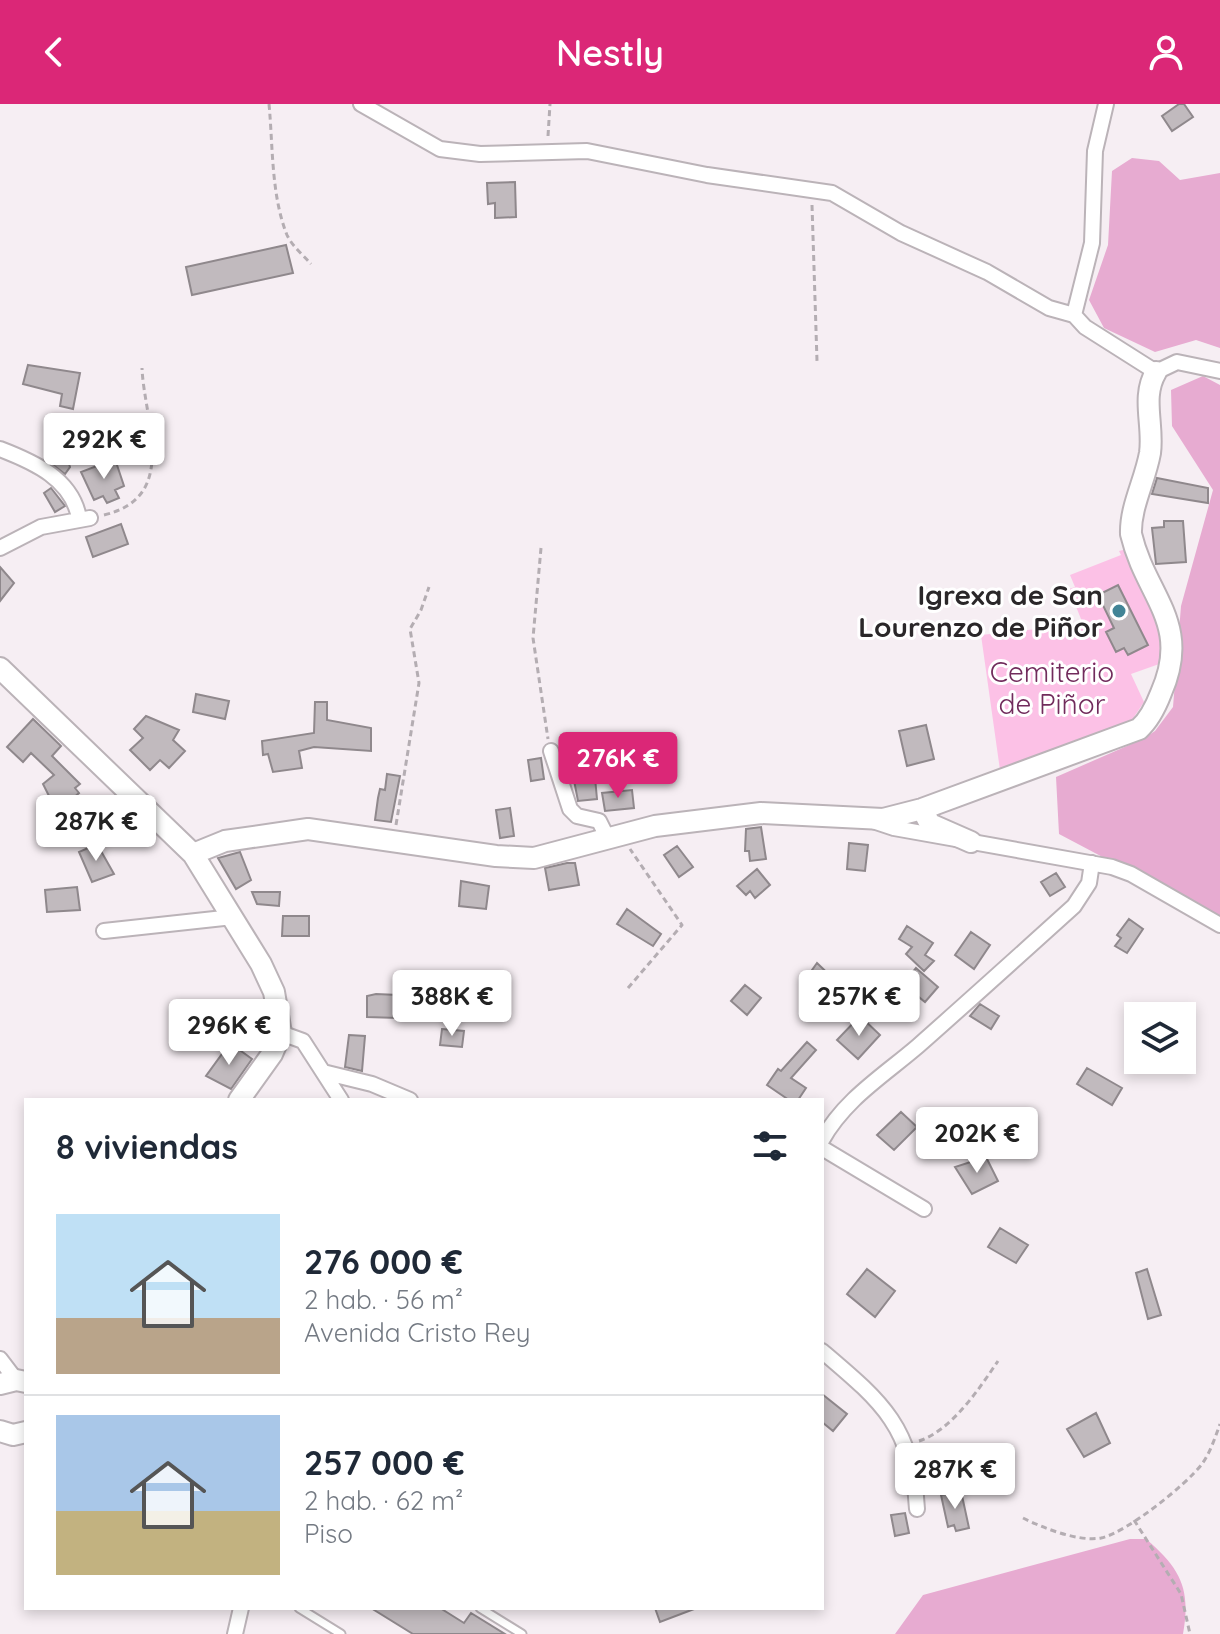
<!DOCTYPE html>
<html lang="es">
<meta charset="utf-8">
<style>
:root{--surface:#fff;--page:#f2f2f3;--text:#1f2937;--muted:#747a83;--line:#e0e1e3;--accent:#db2777}
body{margin:0;font-family:Quicksand,sans-serif;background:var(--page);color:var(--text);height:100vh;display:flex;flex-direction:column;font-size:30px;white-space:nowrap}
*{box-sizing:border-box;margin:0}
p{font-size:26px;color:var(--muted)}
.icon{flex:none;width:44px;height:44px;fill:none;stroke:currentColor;stroke-width:2;stroke-linecap:round;stroke-linejoin:round}
.map{position:relative;flex:1;overflow:hidden}
.side{position:absolute;left:24px;top:994px;width:800px;height:512px;display:flex;flex-direction:column;background:var(--surface);border-radius:0px;box-shadow:0 4px 12px #0003}
.side>*{flex:none}
.tools{position:absolute;left:1124px;top:898px;display:grid;gap:16px}
.tools a{display:grid;place-items:center;width:72px;height:72px;border-radius:0px;background:var(--surface);box-shadow:0 4px 12px #0003;font-size:40px}
.price{position:absolute;translate:-50% -68px;padding:0 18px;border-radius:8px;background:#fff;color:#222;font-size:26px;line-height:52px;filter:drop-shadow(0 2px 4px #0008)}
.price::after{content:'';position:absolute;left:50%;top:48px;width:24px;height:18px;margin-left:-12px;background:inherit;clip-path:polygon(0 0,100% 0,50% 100%)}
.price.selected{background:var(--accent);color:#fff}
ul{padding:0;list-style:none}
li{display:flex;align-items:center;gap:24px;height:200px;padding:0 32px}
li+li{border-top:2px solid var(--line)}
li span{display:grid;place-items:center;flex:none;width:224px;height:160px;border-radius:0px;color:#555}
li>.icon{margin-inline-start:auto}
span .icon{width:96px;height:96px;fill:#fffc;stroke-width:1}
li b{font-size:34px}
h2{display:flex;justify-content:space-between;align-items:center;height:96px;padding:0 32px;font-size:34px}
header{display:flex;justify-content:space-between;align-items:center;height:104px;padding:0 32px;background:var(--accent);color:#fff;font-size:36px;font-weight:600}
.map>svg:first-child{display:block}
.green{fill:#fcc1e6}
.forest{fill:#e7abd1}
.building{fill:#c1babe;stroke:#8f888c;stroke-width:2}
.lines{fill:none;stroke-linecap:round;stroke-linejoin:round}
.lane-casing{stroke:#bbb3b8;stroke-width:11}
.street-casing{stroke:#bbb3b8;stroke-width:18}
.secondary-casing{stroke:#bbb3b8;stroke-width:24}
.path{stroke:#b4adb2;stroke-width:3;stroke-dasharray:6 4;stroke-linecap:butt}
.lane{stroke:#fff;stroke-width:7}
.street{stroke:#fff;stroke-width:14}
.secondary{stroke:#fff;stroke-width:20}
.poi-dot{fill:#428496;stroke:#fff;stroke-width:3}
.labels{text-anchor:middle;stroke-width:6;stroke-linejoin:round;paint-order:stroke}
.poi-label{font-size:28px;font-weight:bold;fill:#2a2729;stroke:#fff;text-anchor:end}
.park-label{font-size:28px;fill:#712b5c;stroke:#fff}
</style>
<header><svg class="icon" aria-label="back" viewBox="0 0 24 24"><path d="M15 5l-7 7 7 7"/></svg>Nestly<svg class="icon" aria-label="person" viewBox="0 0 24 24"><circle cx="12" cy="8" r="4"/><path d="M4 21q1-7 8-7t8 7"/></svg></header>
<div class="map">
<svg width="1220" height="1530" viewBox="0 0 1220 1530">
<rect width="100%" height="100%" fill="#f6eef3"/>
<path class="green" d="M1127,445L1162,525V559L1131,570L1144,598L1132,616L1000,666L981,531L1083,520L1069,485L1075,483L1070,471L1121,451L1119,447Z"/>
<path class="forest" d="M1132,54L1159,57L1180,76L1220,69V244L1196,236L1155,248L1104,224L1089,196L1108,141L1112,67Z
M1203,272L1220,281V815L1059,730L1056,673L1143,635L1155,627L1173,603L1181,502L1213,386L1172,322L1171,286Z
M1130,1435H1146C1181,1465 1191,1485 1183,1530H895L923,1491Z"/>
<path class="building" d="M1179,0H1184L1193,13L1172,27L1162,12Z
M515,78L516,113L495,114V99L488,100L487,79Z
M286,141L293,169L192,191L186,163Z
M28,261L80,269L73,305L60,302L62,290L23,280Z
M56,321L70,363L65,370L52,360L46,338L52,340Z
M115,355L124,382L115,386L119,394L107,399L103,392L94,396L81,368Z
M1157,374L1208,384V399L1152,390Z
M51,384L65,402L55,408L44,389Z
M1164,417H1183L1186,458L1156,460L1152,424L1164,423Z
M121,420L128,440L93,453L86,433Z
M0,463L14,479L0,497Z
M1118,481L1148,541L1128,551L1124,544L1116,548L1106,528L1114,524L1098,491Z
M196,590L229,597L225,615L193,608Z
M315,598H327V616L371,624V647L314,643L299,647L302,664L273,668L268,650L263,651L262,637L314,629Z
M146,612L179,626L173,636L185,647L169,664L160,656L150,666L130,646L143,634L134,625Z
M33,615L61,642L52,652L80,680L75,684L79,689L57,708L43,680L54,671L31,649L23,658L7,643Z
M926,621L934,655L907,662L899,627Z
M541,654L544,675L531,677L528,656Z
M594,663L597,695L578,697L572,666Z
M387,670L400,672L391,718L375,716L378,694L380,685L385,686Z
M632,686L634,704L605,707L602,689Z
M510,704L514,732L500,734L496,706Z
M761,723L766,755L750,757L749,747H745L746,725Z
M849,739L868,741L865,767L847,765Z
M97,740L114,770L92,778L79,748Z
M677,742L693,763L679,773L664,751Z
M240,748L251,776L236,785L218,754Z
M567,759H575L579,781L549,786L545,764Z
M757,765L770,781L755,794L750,787L746,791L737,782Z
M1056,769L1065,783L1050,792L1041,778Z
M461,777L489,782L486,805L459,802Z
M77,783L80,806L47,808L45,786Z
M252,788H280L279,802L257,800Z
M627,805L661,830L653,842L617,820Z
M283,812H309V832H282Z
M1129,815L1143,825L1127,849L1115,842L1121,834L1117,831Z
M907,822L933,839L925,851L934,857L924,867L906,850L912,843L899,835Z
M971,828L990,841L974,865L955,851Z
M817,859L843,884L834,893L810,869Z
M916,864L938,883L925,898L903,880Z
M745,881L761,894L747,911L731,897Z
M376,890L398,891V914L367,913V892Z
M980,900L999,912L991,925L970,912Z
M860,912L880,931L858,955L837,936Z
M442,925L464,927L462,943L440,941Z
M349,931L365,932L362,967L345,963Z
M807,938L816,946L791,974L806,984L798,996H789L767,981L778,965L781,967Z
M230,939L252,955L231,985L206,972Z
M1087,964L1122,984L1112,1001L1077,980Z
M901,1008L917,1023L894,1046L877,1031Z
M986,1053L998,1077L972,1090L955,1063Z
M1000,1124L1028,1141L1016,1159L988,1143Z
M867,1165L895,1187L875,1213L847,1190Z
M1147,1165L1161,1211L1148,1215L1136,1169Z
M822,1290L847,1310L833,1327L822,1318Z
M1096,1309L1110,1339L1084,1353L1067,1325Z
M961,1365L964,1379L949,1382L946,1369Z
M961,1387L969,1424L956,1427L954,1421L948,1423L941,1391Z
M905,1409L909,1429L895,1432L891,1411Z
M371,1504H440L464,1519L471,1509L505,1530H413Z
M655,1504H693L694,1505L660,1518Z"/>
<g class="lines">
<g class="lane-casing">
<path id="lane" d="M299,1504L341,1530
M480,1504L522,1530"/>
</g>
<g class="street-casing">
<path id="street" d="M361,0L440,45L480,50L587,47L707,71L832,89L901,129L987,168L1049,204L1074,211
M1106,0L1095,47L1092,139L1074,211L1085,223L1156,268L1177,258L1220,267
M0,345C34,358 72,375 79,414
M0,444L41,423L90,414
M551,647L570,705L577,712L599,717L608,735
M873,717L894,724L1112,763L1131,770L1220,821
M104,827L233,813
M281,929L303,937L341,996
M323,968L372,980L410,996
M822,1036C845,995 883,972 918,942C970,896 1022,849 1074,802L1089,779L1092,759
M822,1044L924,1105
M822,1247C882,1298 912,1322 917,1405
M0,1255L16,1276
M235,1530L241,1504"/>
</g>
<g class="secondary-casing">
<path id="secondary" d="M0,564L193,750L261,860L274,888L281,929L272,950L239,996
M922,705L930,720L971,738
M193,750L225,737L308,725L496,752L534,754L655,722L761,709L883,715L922,705L1139,625C1150,615 1156,602 1161,589C1192,519 1146,493 1131,430C1130,403 1145,377 1150,349C1154,321 1141,293 1156,268
M0,1280L16,1276L26,1278
M0,1327L13,1331L26,1328"/>
</g>
<path class="path" d="M269,0C273,42 271,91 287,131C292,142 303,151 311,160
M548,32L550,0
M812,101L817,257
M104,411C180,393 144,316 142,264
M541,444L533,534L548,635
M396,721L419,579L410,525L421,506L429,483
M628,884L682,821L630,745
M919,1337C952,1326 979,1285 998,1257
M1023,1414C1043,1424 1078,1438 1101,1434C1126,1429 1186,1381 1202,1360C1210,1349 1215,1334 1220,1320
M1134,1416L1181,1490L1190,1530"/>
<use href="#lane" class="lane"/>
<use href="#street" class="street"/>
<use href="#secondary" class="secondary"/>
</g>
<circle class="poi-dot" cx="1119" cy="507" r="8"/>
<g class="labels">
<g class="poi-label">
<text x="1103" y="501">Igrexa de San<tspan x="1103" dy="32">Lourenzo de Piñor</tspan></text>
</g>
<g class="park-label">
<text x="1052" y="578">Cemiterio<tspan x="1052" dy="32">de Piñor</tspan></text>
</g>
</g>
</svg>
<div class="tools">
<a><svg class="icon" aria-label="layers" viewBox="0 0 24 24"><path d="M12 4l9 5-9 5-9-5zM3 14l9 5 9-5"/></svg></a>
</div>
<b class="price" style="left:104px;top:377px">292K €</b>
<b class="price selected" style="left:618px;top:696px">276K €</b>
<b class="price" style="left:96px;top:759px">287K €</b>
<b class="price" style="left:452px;top:934px">388K €</b>
<b class="price" style="left:859px;top:934px">257K €</b>
<b class="price" style="left:229px;top:963px">296K €</b>
<b class="price" style="left:977px;top:1071px">202K €</b>
<b class="price" style="left:955px;top:1407px">287K €</b>
<section class="side">
<h2>8 viviendas<svg class="icon" aria-label="filters" viewBox="0 0 24 24"><path d="M4 7h16M4 17h16"/><circle cx="9" cy="7" r="2"/><circle cx="15" cy="17" r="2"/></svg></h2>
<ul>
<li><span style="background:linear-gradient(#bfe0f5 65%,#b9a48a 0)"><svg class="icon" aria-label="home" viewBox="0 0 24 24"><path d="M3 11l9-7 9 7M6 9v11h12V9"/></svg></span><div><b>276 000 €</b><p>2 hab. · 56 m²</p><p>Avenida Cristo Rey</p></div></li>
<li><span style="background:linear-gradient(#a9c7e8 60%,#c2b280 0)"><svg class="icon" aria-label="home" viewBox="0 0 24 24"><path d="M3 11l9-7 9 7M6 9v11h12V9"/></svg></span><div><b>257 000 €</b><p>2 hab. · 62 m²</p><p>Piso</p></div></li>
</ul>
</section>
</div>
